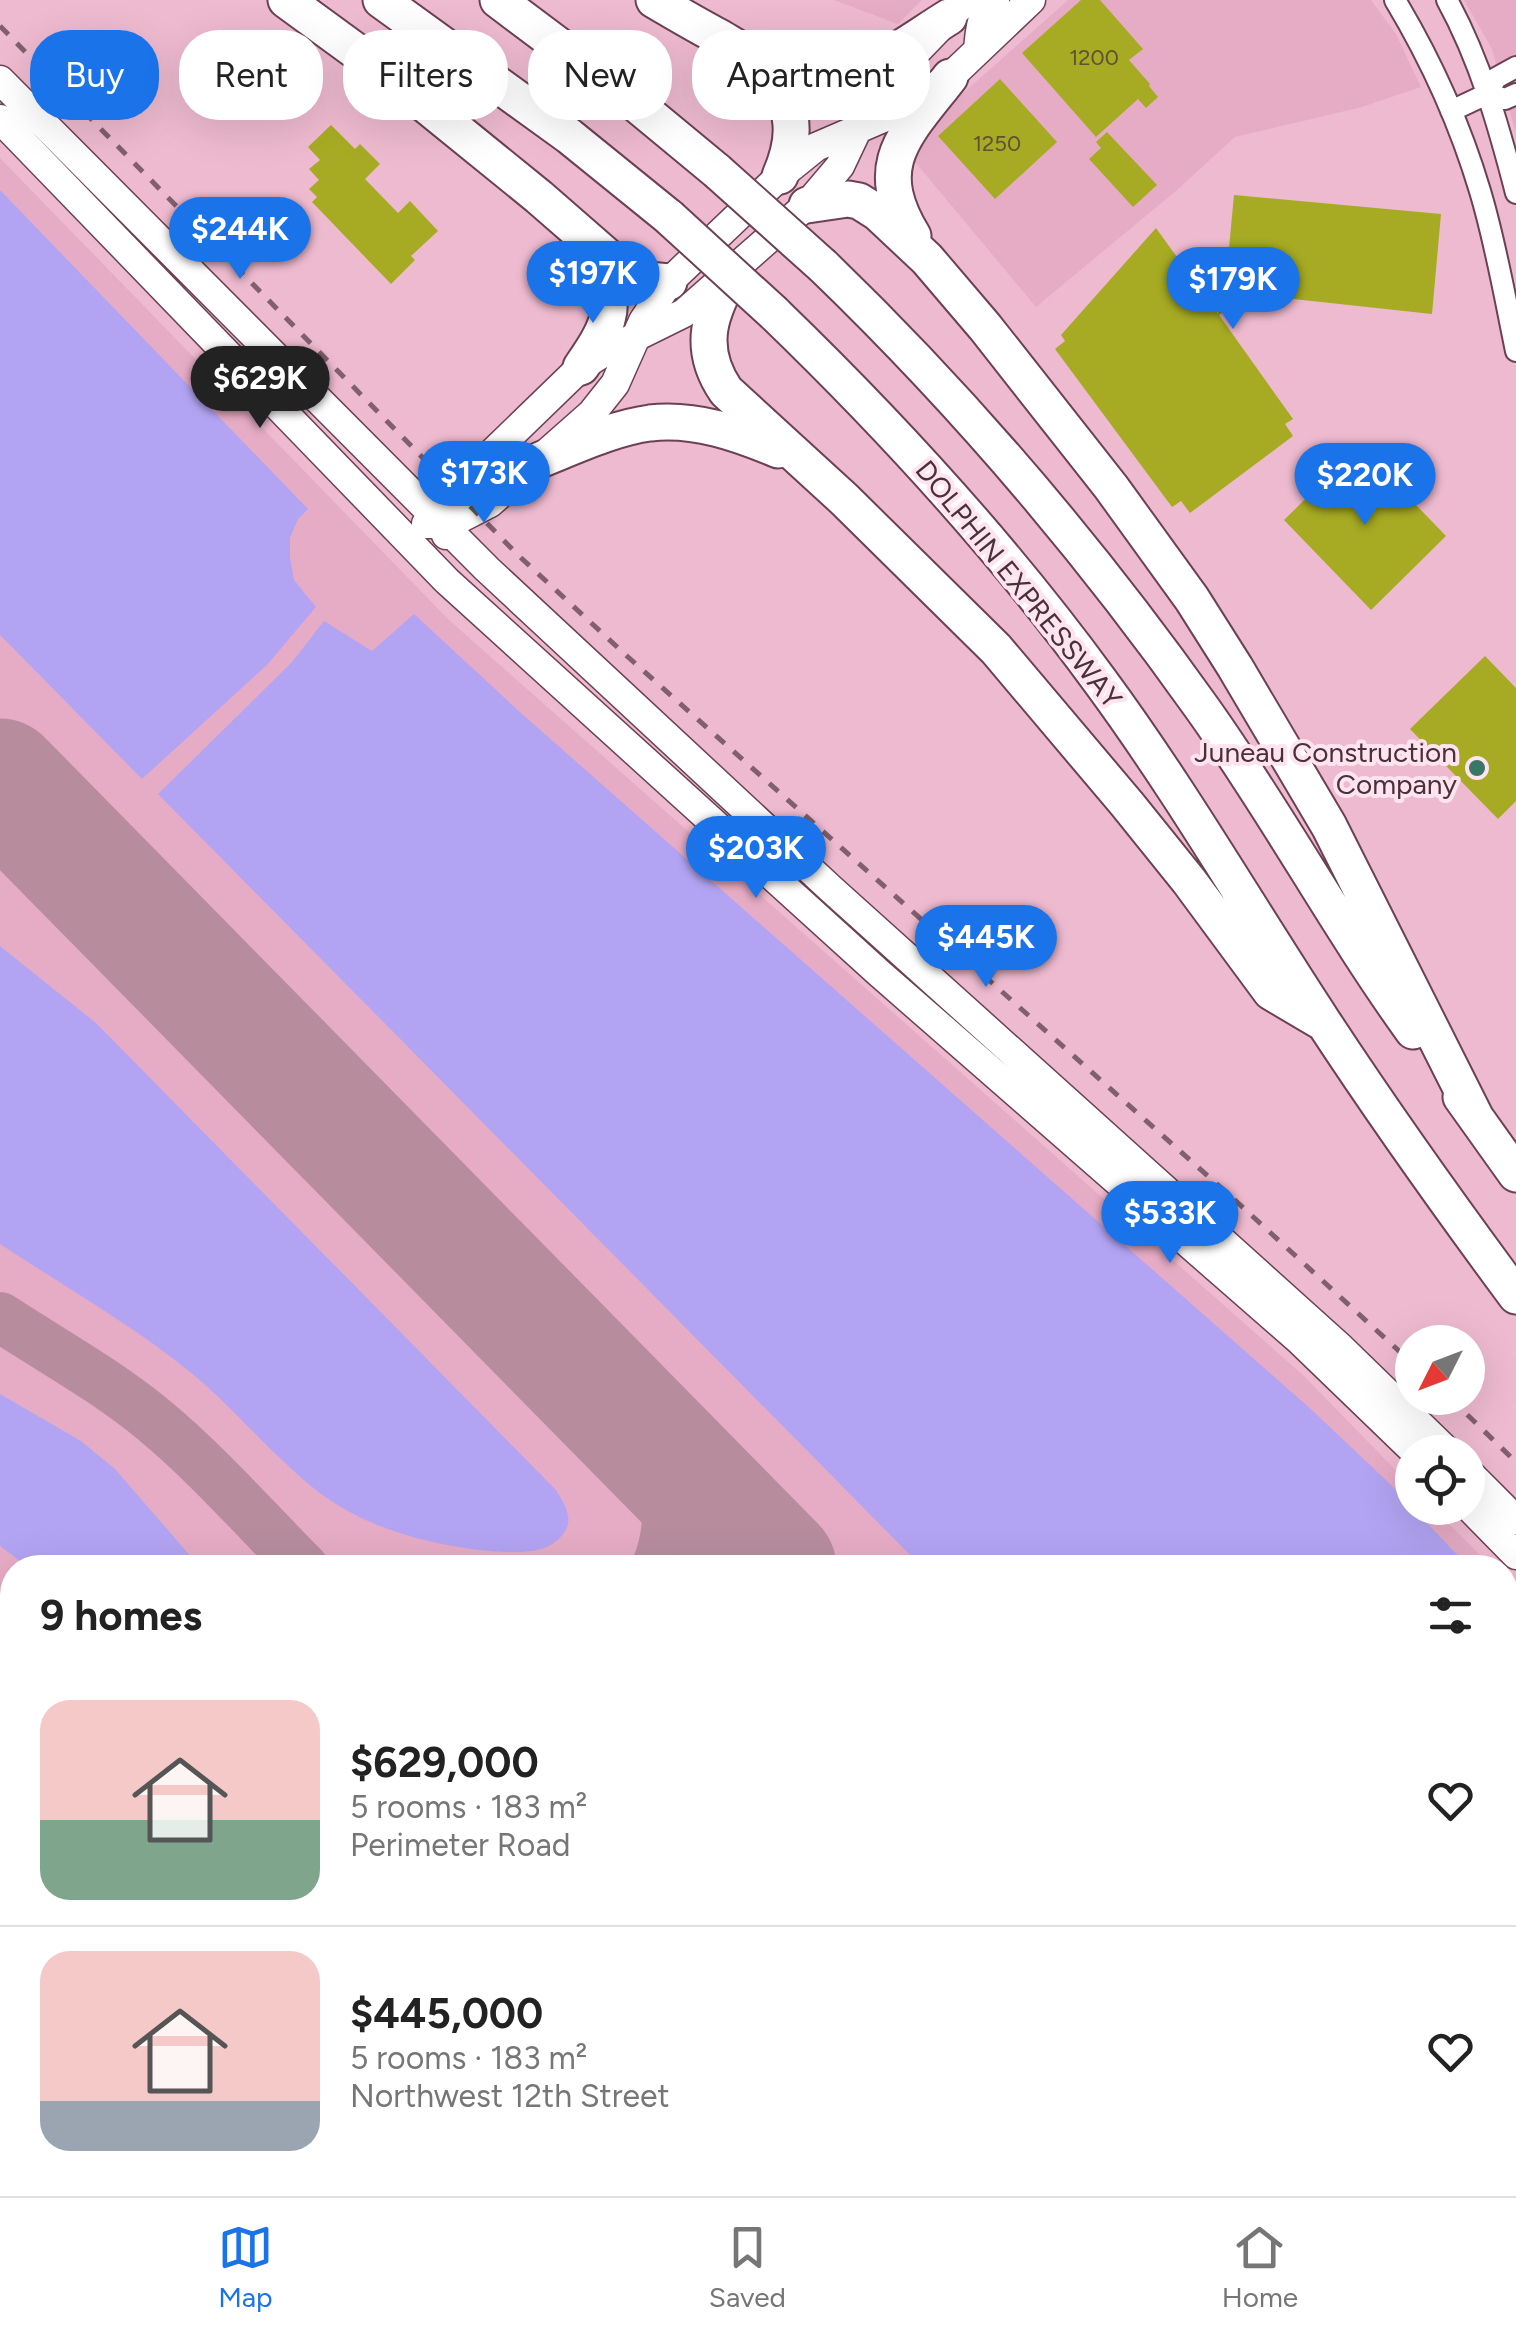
<!DOCTYPE html>
<meta charset="utf-8">
<style>
:root{--surface:#fff;--page:#f6f6f6;--text:#222;--muted:#767676;--line:#e0e0e0;--accent:#1a73e8}
body{margin:0;font-family:Figtree,sans-serif;background:var(--page);color:var(--text);height:100vh;display:flex;flex-direction:column;font-size:38px;white-space:nowrap}
*{box-sizing:border-box;margin:0}
p{font-size:32px;color:var(--muted)}
.icon{flex:none;width:55px;height:55px;fill:none;stroke:currentColor;stroke-width:2;stroke-linecap:round;stroke-linejoin:round}
.map{position:relative;flex:1;overflow:hidden}
.side{position:absolute;left:0px;top:1555px;width:1518px;height:642px;display:flex;flex-direction:column;background:var(--surface);border-radius:40px 40px 0 0;box-shadow:0 10px 40px #0002}
.side>*{flex:none}
.banner{position:absolute;left:30px;top:30px;width:1000px;height:90px;display:flex;gap:20px}
.needle{width:65px;rotate:228deg}
.buttons{position:absolute;left:1395px;top:1325px;display:grid;gap:20px}
.buttons a{display:grid;place-items:center;width:90px;height:90px;border-radius:50%;background:var(--surface);box-shadow:0 10px 40px #0002;font-size:50px}
.price{position:absolute;translate:-50% -85px;padding:0 22px;border-radius:35px;background:var(--accent);color:#fff;font-size:32px;line-height:65px;filter:drop-shadow(0 2px 5px #0008)}
.price::after{content:'';position:absolute;left:50%;top:60px;width:30px;height:22px;margin-left:-15px;background:inherit;clip-path:polygon(0 0,100% 0,50% 100%)}
.price.current{background:#222;color:#fff}
ul{padding:0;list-style:none}
li{display:flex;align-items:center;gap:30px;height:250px;padding:0 40px}
li+li{border-top:2px solid var(--line)}
li span{display:grid;place-items:center;flex:none;width:280px;height:200px;border-radius:30px;color:#555}
li>.icon{margin-inline-start:auto}
span .icon{width:120px;height:120px;fill:#fffc;stroke-width:1}
li b{font-size:42px}
h2{display:flex;justify-content:space-between;align-items:center;height:120px;padding:0 40px;font-size:42px}
.chip{padding:0 35px;border-radius:40px;background:var(--surface);box-shadow:0 10px 40px #0002;font-size:35px;line-height:90px}
.chip.current{background:var(--accent);color:#fff}
.dock{display:flex;justify-content:space-around;align-items:center;height:140px;border-top:2px solid var(--line);background:var(--surface);font-size:28px;color:var(--muted)}
.dock a{display:grid;justify-items:center;gap:5px}
.dock .current{color:var(--accent)}
.map>svg:first-child{display:block}
.built{fill:#e7acc5}
.green{fill:#b3a4f3}
.lines{fill:none;stroke-linecap:round;stroke-linejoin:round}
.taxiway{stroke:#b78d9e;stroke-width:50}
.runway{stroke:#b78d9e;stroke-width:125}
.building{fill:#a6ab23}
.street-casing{stroke:#6c4154;stroke-width:24}
.secondary-casing{stroke:#6c4154;stroke-width:31}
.highway-casing{stroke:#6c4154;stroke-width:39}
.street{stroke:#fff;stroke-width:20}
.secondary{stroke:#fff;stroke-width:28}
.highway{stroke:#fff;stroke-width:35}
.rail{stroke:#80606d;stroke-width:5;stroke-dasharray:12 12;stroke-linecap:butt}
.highway-bridge-casing{stroke:#6c4154;stroke-width:39;stroke-linecap:butt}
.highway-bridge{stroke:#fff;stroke-width:35}
.poi-dot{fill:#387765;stroke:#ffe3ee;stroke-width:4}
.labels{text-anchor:middle;stroke-width:8;stroke-linejoin:round;paint-order:stroke}
.number-label{font-size:22px;fill:#5f5034}
.street-label{font-size:28px;fill:#47323a;stroke:#ffe3ee}
.poi-label{font-size:28px;fill:#47323a;stroke:#ffe3ee;text-anchor:end}
</style>
<div class="map">
<svg width="1516" height="2196" viewBox="0 0 1516 2196">
<rect width="100%" height="100%" fill="#eebacf"/>
<path class="built" d="M834,0H922L898,24Z
M1068,0H1371L1396,34L1421,87L1362,107L1235,137L1177,190L1036,307L910,156L933,120Z
M1464,0H1516V134L1492,49Z
M0,158L449,620L1304,1376L1412,1487V1508H1433L1492,1567L12,1568V2185H1505V1581L1516,1592V2196H0Z"/>
<path class="green" d="M0,190L308,509L298,519L290,538V557L294,580L316,607L267,665L142,779L0,635Z
M414,614L521,713L1313,1411L1389,1483L1469,1567H922L158,794L292,662L324,621L372,651Z
M0,946L96,1023L556,1490C568,1509 577,1525 555,1542C540,1555 509,1552 489,1551C427,1545 361,1527 312,1487C269,1452 233,1407 190,1372C131,1324 63,1286 0,1244Z
M0,1394L81,1441L115,1469L200,1567H28L0,1546Z
M1505,1606L1516,1618V2169L1505,2158Z
M0,1705L12,1718V1832L0,1820Z
M659,2185H798L803,2196H672Z
M1005,2185H1228L1239,2196H1016Z"/>
<g class="lines">
<path class="taxiway" d="M0,822L61,872L319,1106
M0,1317C52,1351 107,1381 155,1421C208,1465 254,1518 304,1568
M630,1421C662,1470 680,1509 656,1568
M0,1621L12,1632
M559,2185L570,2196
M913,2185L924,2196"/>
<path class="runway" d="M0,781L774,1568
M1384,2185L1395,2196"/>
</g>
<path class="building" d="M1081,0H1100L1143,49L1129,60L1150,84L1149,86L1158,97L1146,108L1138,99L1096,137L1022,53Z
M1000,79L1057,142L995,199L938,136Z
M331,125L355,149L360,144L380,164L365,179L398,213L410,201L438,231L411,256L415,260L391,284L312,202L317,197L309,189L319,180L309,169L320,160L308,147Z
M1107,132L1157,185L1133,207L1089,159L1101,148L1096,142Z
M1234,195L1441,214L1432,314L1248,294L1219,315L1293,419L1285,424L1293,436L1190,513L1181,501L1172,507L1055,349L1065,341L1061,335L1156,228L1218,314V288L1225,290Z
M1359,446L1446,536L1371,610L1284,520Z
M1485,656L1516,688V801L1498,819L1410,729Z"/>
<g class="lines">
<g class="street-casing">
<path id="street" d="M1395,0C1431,60 1460,124 1480,191C1496,244 1505,298 1516,351
M1447,0C1480,60 1499,127 1516,193
M1487,94L1505,99L1516,94
M1451,111L1487,94L1496,78L1516,67"/>
</g>
<g class="secondary-casing">
<path id="secondary" d="M978,50C980,29 980,16 995,0
M0,80L487,569L830,888L1341,1348L1448,1452
M0,119L447,581L879,973L1299,1340L1415,1452
M426,524H442L459,519L490,503L592,413L615,384L643,321L669,282L780,176L816,147L888,116L950,77L1031,0
M446,535L442,524L444,503L454,490L581,367L603,353L684,313L807,205L840,166L858,128L886,83L966,0
M1468,1472L1516,1520
M1468,1506L1516,1555"/>
</g>
<g class="highway-casing">
<path id="highway" d="M286,0L390,76L539,197L625,272L638,279L669,282
M381,0L569,136L669,217
M498,0L630,99L717,171
M654,0C676,13 698,26 721,38C757,59 798,90 842,77C880,65 915,38 949,17
M764,63C791,104 801,128 780,176
M807,205L848,199L859,201L878,213L927,259L985,327L1111,487L1192,599L1235,667L1329,826L1475,1116
M913,236C869,164 906,134 950,77
M823,266C964,402 1089,549 1202,708C1277,813 1338,927 1413,1031
M734,270C710,312 696,347 726,391L845,500L996,649L1127,804L1189,881L1271,992L1320,1021
M774,313C892,427 1003,548 1100,681C1181,791 1249,909 1324,1023C1385,1116 1450,1207 1516,1296
M581,367C602,336 623,307 598,270C593,263 587,257 583,250
M540,460C575,446 613,428 650,423C695,418 738,433 778,450
M1461,1097L1516,1174"/>
</g>
<use href="#street" class="street"/>
<use href="#secondary" class="secondary"/>
<use href="#highway" class="highway"/>
<path class="rail" d="M0,26L519,556L628,657L1237,1202L1412,1363
M1450,1398L1516,1462"/>
<g class="highway-bridge-casing">
<path id="highway-bridge" d="M717,171L823,266
M669,217L774,313"/>
</g>
<use href="#highway-bridge" class="highway-bridge"/>
</g>
<circle class="poi-dot" cx="1477" cy="768" r="10"/>
<g class="labels">
<g class="number-label">
<text x="1094" y="65">1200</text>
<text x="997" y="151">1250</text>
</g>
<g class="street-label">
<text transform="translate(1019 584) rotate(51)" y="10">DOLPHIN EXPRESSWAY</text>
</g>
<g class="poi-label">
<text x="1457" y="762">Juneau Construction<tspan x="1457" dy="32">Company</tspan></text>
</g>
</g>
</svg>
<div class="buttons">
<a><svg class="needle" viewBox="-14 -14 28 28"><path d="M0-13l5 13h-10z" fill="#e53935"/><path d="M0 13l5-13h-10z" fill="#767676"/></svg></a>
<a><svg class="icon" aria-label="locate" viewBox="0 0 24 24"><circle cx="12" cy="12" r="6"/><path d="M12 2v4M12 18v4M2 12h4M18 12h4"/></svg></a>
</div>
<b class="price" style="left:240px;top:282px">$244K</b>
<b class="price" style="left:593px;top:326px">$197K</b>
<b class="price" style="left:1233px;top:332px">$179K</b>
<b class="price current" style="left:260px;top:431px">$629K</b>
<b class="price" style="left:484px;top:526px">$173K</b>
<b class="price" style="left:1365px;top:528px">$220K</b>
<b class="price" style="left:756px;top:901px">$203K</b>
<b class="price" style="left:986px;top:990px">$445K</b>
<b class="price" style="left:1170px;top:1266px">$533K</b>
<div class="banner">
<a class="chip current">Buy</a>
<a class="chip">Rent</a>
<a class="chip">Filters</a>
<a class="chip">New</a>
<a class="chip">Apartment</a>
</div>
<section class="side">
<h2>9 homes<svg class="icon" aria-label="filters" viewBox="0 0 24 24"><path d="M4 7h16M4 17h16"/><circle cx="9" cy="7" r="2"/><circle cx="15" cy="17" r="2"/></svg></h2>
<ul>
<li><span style="background:linear-gradient(#f6c9c9 60%,#7fa58c 0)"><svg class="icon" aria-label="home" viewBox="0 0 24 24"><path d="M3 11l9-7 9 7M6 9v11h12V9"/></svg></span><div><b>$629,000</b><p>5 rooms · 183 m²</p><p>Perimeter Road</p></div><svg class="icon" aria-label="heart" viewBox="0 0 24 24"><path d="M12 20l-8-8c-3-5 5-10 8-4 3-6 11-1 8 4z"/></svg></li>
<li><span style="background:linear-gradient(#f6c9c9 75%,#9aa5b1 0)"><svg class="icon" aria-label="home" viewBox="0 0 24 24"><path d="M3 11l9-7 9 7M6 9v11h12V9"/></svg></span><div><b>$445,000</b><p>5 rooms · 183 m²</p><p>Northwest 12th Street</p></div><svg class="icon" aria-label="heart" viewBox="0 0 24 24"><path d="M12 20l-8-8c-3-5 5-10 8-4 3-6 11-1 8 4z"/></svg></li>
</ul>
</section>
</div>
<nav class="dock">
<a class="current"><svg class="icon" aria-label="map" viewBox="0 0 24 24"><path d="M3 6l6-2 6 2 6-2v14l-6 2-6-2-6 2zM9 4v14M15 6v14"/></svg>Map</a>
<a><svg class="icon" aria-label="saved" viewBox="0 0 24 24"><path d="M7 4h10v16l-5-4-5 4z"/></svg>Saved</a>
<a><svg class="icon" aria-label="home" viewBox="0 0 24 24"><path d="M3 11l9-7 9 7M6 9v11h12V9"/></svg>Home</a>
</nav>
